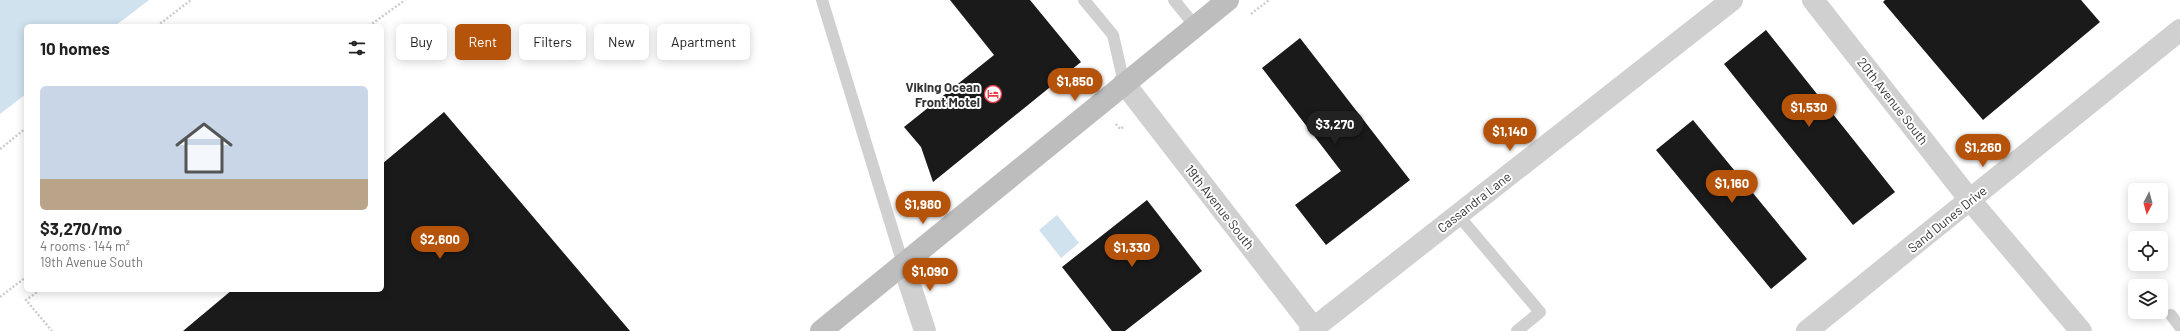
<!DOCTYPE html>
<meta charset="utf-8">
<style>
:root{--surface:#fff;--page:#f2f2f2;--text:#222;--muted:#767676;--accent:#b45309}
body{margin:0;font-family:Barlow,sans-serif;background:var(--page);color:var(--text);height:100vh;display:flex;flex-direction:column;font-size:15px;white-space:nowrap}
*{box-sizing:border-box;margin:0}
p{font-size:13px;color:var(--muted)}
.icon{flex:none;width:22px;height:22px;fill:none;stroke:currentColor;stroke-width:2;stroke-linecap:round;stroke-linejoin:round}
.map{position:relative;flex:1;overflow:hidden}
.side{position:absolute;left:24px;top:24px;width:360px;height:268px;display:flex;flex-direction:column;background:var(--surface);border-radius:6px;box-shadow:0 2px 10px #0003}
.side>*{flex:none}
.top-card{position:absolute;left:396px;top:24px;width:380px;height:36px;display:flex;gap:8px}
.needle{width:26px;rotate:186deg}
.controls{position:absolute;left:2128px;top:183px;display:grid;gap:8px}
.controls a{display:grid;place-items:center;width:40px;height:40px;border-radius:6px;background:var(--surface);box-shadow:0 2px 10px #0003;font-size:20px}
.price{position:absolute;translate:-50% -34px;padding:0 9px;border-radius:14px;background:var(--accent);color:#fff;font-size:13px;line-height:26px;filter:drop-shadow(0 1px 2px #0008)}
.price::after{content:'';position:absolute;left:50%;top:24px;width:12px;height:9px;margin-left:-6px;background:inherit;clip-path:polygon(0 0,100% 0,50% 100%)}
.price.current{background:#222;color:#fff}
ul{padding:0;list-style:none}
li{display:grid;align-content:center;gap:8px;height:212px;padding:0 16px}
li span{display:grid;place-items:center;height:124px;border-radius:6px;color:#555}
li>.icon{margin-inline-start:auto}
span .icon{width:72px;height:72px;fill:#fffc;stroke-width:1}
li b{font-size:17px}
h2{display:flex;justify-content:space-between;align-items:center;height:48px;padding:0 16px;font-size:17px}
.chip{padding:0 14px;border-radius:6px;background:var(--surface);box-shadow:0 2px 10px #0003;font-size:14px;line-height:36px}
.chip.current{background:var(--accent);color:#fff}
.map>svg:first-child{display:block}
.water{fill:#cfe2ee}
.building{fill:#1a1a1a}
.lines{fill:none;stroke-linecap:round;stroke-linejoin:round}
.path{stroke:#cdcdcd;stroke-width:2.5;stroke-dasharray:2 2;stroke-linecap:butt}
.lane{stroke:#d0d0d0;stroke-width:12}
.street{stroke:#d0d0d0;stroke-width:22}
.secondary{stroke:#bdbdbd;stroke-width:22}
.labels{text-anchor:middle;stroke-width:4;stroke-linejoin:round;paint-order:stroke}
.poi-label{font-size:13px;font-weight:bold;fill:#333;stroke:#fff;text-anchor:end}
.street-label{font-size:13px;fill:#333;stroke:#fff}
</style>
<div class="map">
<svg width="2180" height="331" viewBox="0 0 2180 331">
<rect width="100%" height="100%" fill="#fff"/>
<path class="water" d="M0,0H149L115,26H26V94L0,114Z
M1057,215L1079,243L1061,258L1039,230Z"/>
<path class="building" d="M950,0H1030L1081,62L933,182L921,147L904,127L994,55Z
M1885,0H2081L2100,22L1983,120L1883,2Z
M1766,30L1895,192L1853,225L1724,64Z
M1300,38L1410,180L1326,245L1295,205L1341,171L1262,68Z
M444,112L630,331H183L232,290H382V164Z
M1693,120L1807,259L1771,289L1656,150Z
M1147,200L1202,271L1125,331H1112L1062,267Z"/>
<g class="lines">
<path class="path" d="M1251,14L1269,0
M157,26L191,0
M369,26L405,0
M1116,124L1120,129L1125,126
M0,149L26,128
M40,290L26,300L52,331
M0,297L26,277"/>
<path class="lane" d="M822,0L903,264
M1084,0L1113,35L1124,83
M1174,0L1195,26
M1458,215L1540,312L1517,331
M2171,315L2180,327"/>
<path class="street" d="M1813,0L1970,200L2081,331
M1124,83L1316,331
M903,264L925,331
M1310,331L1732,0
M1807,331L2180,30"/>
<path class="secondary" d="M821,331L1228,0"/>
</g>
<defs>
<g id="hotel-ring" transform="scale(0.9)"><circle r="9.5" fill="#fff" stroke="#e63946" stroke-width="1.5"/><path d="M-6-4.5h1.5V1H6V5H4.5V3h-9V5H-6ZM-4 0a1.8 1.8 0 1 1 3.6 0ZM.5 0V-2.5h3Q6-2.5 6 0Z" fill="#e63946"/></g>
</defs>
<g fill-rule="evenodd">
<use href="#hotel-ring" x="993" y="94"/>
</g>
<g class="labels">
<g class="poi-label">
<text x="980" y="92">Viking Ocean<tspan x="980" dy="15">Front Motel</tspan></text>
</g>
<g class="street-label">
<text transform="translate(1893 101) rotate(52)" y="5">20th Avenue South</text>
<text transform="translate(1474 202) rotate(-38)" y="5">Cassandra Lane</text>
<text transform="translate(1220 207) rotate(52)" y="5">19th Avenue South</text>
<text transform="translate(1947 219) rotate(-39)" y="5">Sand Dunes Drive</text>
</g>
</g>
</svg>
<div class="controls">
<a><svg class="needle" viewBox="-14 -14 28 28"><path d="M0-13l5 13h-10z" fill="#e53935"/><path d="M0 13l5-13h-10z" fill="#767676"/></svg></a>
<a><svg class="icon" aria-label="locate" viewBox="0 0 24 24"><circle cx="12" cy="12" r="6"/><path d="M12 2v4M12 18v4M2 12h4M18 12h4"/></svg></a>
<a><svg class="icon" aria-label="layers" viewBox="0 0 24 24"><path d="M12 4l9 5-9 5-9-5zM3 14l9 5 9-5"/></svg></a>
</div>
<b class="price" style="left:1075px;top:102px">$1,850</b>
<b class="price" style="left:1809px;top:128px">$1,530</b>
<b class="price current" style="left:1335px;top:145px">$3,270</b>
<b class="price" style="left:1510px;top:152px">$1,140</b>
<b class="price" style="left:1983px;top:168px">$1,260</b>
<b class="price" style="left:1732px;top:204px">$1,160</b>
<b class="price" style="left:923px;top:225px">$1,980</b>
<b class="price" style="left:440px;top:260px">$2,600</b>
<b class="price" style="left:1132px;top:268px">$1,330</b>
<b class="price" style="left:930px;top:292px">$1,090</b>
<div class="top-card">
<a class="chip">Buy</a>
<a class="chip current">Rent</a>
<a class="chip">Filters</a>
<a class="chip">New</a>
<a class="chip">Apartment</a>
</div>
<section class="side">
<h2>10 homes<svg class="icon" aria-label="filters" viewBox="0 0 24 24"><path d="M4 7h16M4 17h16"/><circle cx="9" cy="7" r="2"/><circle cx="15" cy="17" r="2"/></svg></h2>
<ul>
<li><span style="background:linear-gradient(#c9d6e8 75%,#b9a48a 0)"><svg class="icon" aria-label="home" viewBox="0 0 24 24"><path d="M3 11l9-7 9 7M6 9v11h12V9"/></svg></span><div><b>$3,270/mo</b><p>4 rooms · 144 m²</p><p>19th Avenue South</p></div></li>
</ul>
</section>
</div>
